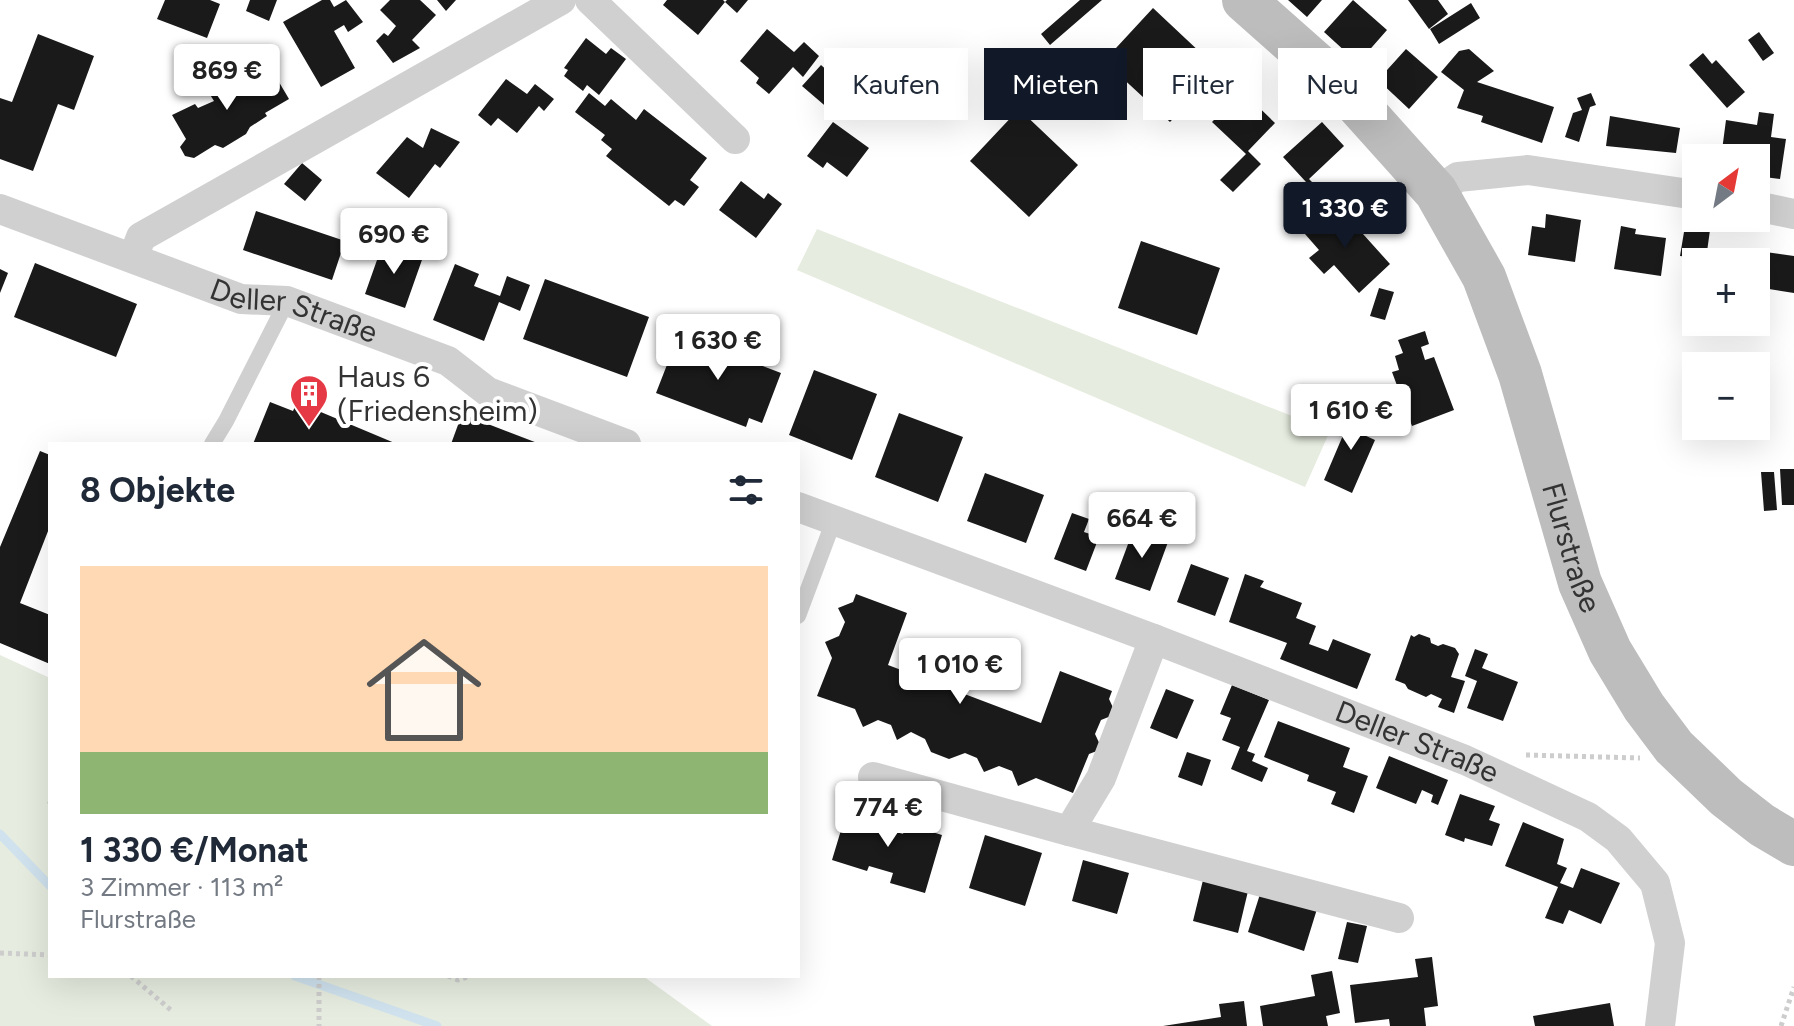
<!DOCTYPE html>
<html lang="de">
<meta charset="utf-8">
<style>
:root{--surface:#fff;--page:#f6f6f7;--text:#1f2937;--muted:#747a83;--line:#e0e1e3;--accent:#111827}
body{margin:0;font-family:Figtree,sans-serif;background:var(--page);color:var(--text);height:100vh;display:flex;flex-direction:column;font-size:30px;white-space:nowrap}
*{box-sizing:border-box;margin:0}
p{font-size:26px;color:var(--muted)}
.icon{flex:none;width:44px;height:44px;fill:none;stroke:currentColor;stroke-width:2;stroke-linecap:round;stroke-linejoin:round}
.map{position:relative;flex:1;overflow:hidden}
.sheet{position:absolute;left:48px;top:442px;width:752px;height:536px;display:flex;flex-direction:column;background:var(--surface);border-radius:0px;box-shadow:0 8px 32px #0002}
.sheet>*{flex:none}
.banner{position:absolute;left:824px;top:48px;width:760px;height:72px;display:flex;gap:16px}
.needle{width:52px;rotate:32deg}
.controls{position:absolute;left:1682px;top:144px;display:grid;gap:16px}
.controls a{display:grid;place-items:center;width:88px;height:88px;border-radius:0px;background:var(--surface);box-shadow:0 8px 32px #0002;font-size:40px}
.price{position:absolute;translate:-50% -68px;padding:0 18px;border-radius:8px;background:#fff;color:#222;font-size:26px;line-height:52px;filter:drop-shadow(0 2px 4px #0008)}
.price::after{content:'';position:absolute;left:50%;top:48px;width:24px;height:18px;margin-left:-12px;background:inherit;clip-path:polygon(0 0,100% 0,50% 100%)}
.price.current{background:var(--accent);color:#fff}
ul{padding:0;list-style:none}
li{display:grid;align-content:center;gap:16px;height:424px;padding:0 32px}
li+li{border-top:2px solid var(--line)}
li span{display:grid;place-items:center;height:248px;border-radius:0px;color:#555}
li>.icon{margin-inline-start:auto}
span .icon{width:144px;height:144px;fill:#fffc;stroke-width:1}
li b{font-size:34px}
h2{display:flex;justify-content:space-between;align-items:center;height:96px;padding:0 32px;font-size:34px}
.tag{padding:0 28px;border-radius:0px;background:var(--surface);box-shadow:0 8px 32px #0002;font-size:28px;line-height:72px}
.tag.current{background:var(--accent);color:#fff}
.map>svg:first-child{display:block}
.green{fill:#e6ecdf}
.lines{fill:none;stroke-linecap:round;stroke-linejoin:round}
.stream{stroke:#cfe2ee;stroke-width:9}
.building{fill:#1a1a1a}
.path{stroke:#cdcdcd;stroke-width:5;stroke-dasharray:4 4;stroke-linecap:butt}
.service{stroke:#d0d0d0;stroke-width:16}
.minor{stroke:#d0d0d0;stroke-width:30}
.secondary{stroke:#bdbdbd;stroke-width:44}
.labels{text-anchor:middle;stroke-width:8;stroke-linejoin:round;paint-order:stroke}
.street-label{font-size:30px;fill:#333;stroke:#fff}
.poi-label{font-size:30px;fill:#333;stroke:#fff;text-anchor:start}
</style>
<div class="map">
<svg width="1794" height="1026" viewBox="0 0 1794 1026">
<rect width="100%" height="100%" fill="#fff"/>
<path class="green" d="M817,229L1330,431L1305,487L797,270Z
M0,655L50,678V976H643L712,1026H0Z"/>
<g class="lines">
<path class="stream" d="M0,834L50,886
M295,976L437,1026"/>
</g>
<path class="building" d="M165,0H210L220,4L207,38L157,19Z
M250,0H277L269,21L246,11Z
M322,0H330L334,7L346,0L363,22L348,32L344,25L334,31L355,68L321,87L283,22Z
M390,0H420L436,15L412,40L420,48L393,63L376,41L384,33L388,36L396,26L380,10Z
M437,0H456L446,11Z
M667,0H723L725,2L698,35L663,5Z
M727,0H748L737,13L725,2Z
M1080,0H1102L1050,45L1041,34Z
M1288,0H1322L1307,17Z
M1353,0L1387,30L1358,63L1324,32Z
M1408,0H1438L1448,14L1429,29Z
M1471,3L1480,18L1439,44L1430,29Z
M1153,8L1219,70L1170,122L1104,61Z
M767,29L794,52L804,42L819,56L803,77L793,67L769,94L756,83L759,78L740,61Z
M1759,32L1774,53L1763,61L1748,40Z
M38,34L94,56L74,110L58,104L33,171L0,159V98L12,102Z
M586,38L606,54L611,48L626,59L599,95L587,85L583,91L564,76L568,70L564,68Z
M1406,49L1438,77L1409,109L1378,80Z
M1469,49L1494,71L1477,82L1554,107L1542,143L1481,122L1483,116L1457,108L1464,90L1441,72L1459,51Z
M1703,53L1712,64L1716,60L1745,92L1727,108L1689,65Z
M821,65L848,89L830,110L802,86Z
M239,68L252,89L276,77L289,99L265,113L267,116L250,127L246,134L223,148L215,145L194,158L185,156L180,147L186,139L172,115L195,104L198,108L214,101L206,88L219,76Z
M506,79L527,94L535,84L554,99L544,111L539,106L517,133L498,118L491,126L478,115Z
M1242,91L1275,123L1248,151L1261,164L1233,192L1220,180L1246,154L1212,122Z
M589,93L605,106L611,99L636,120L644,109L707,158L690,180L699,187L684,206L675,200L669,206L606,156L612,149L601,140L605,135L575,112Z
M1591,93L1596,105L1590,107L1579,142L1565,137L1573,113L1582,110L1577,98Z
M1019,109L1078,165L1029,217L970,161Z
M1759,112L1774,114L1771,137L1786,139L1780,179L1756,176V158H1721L1726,120L1757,125Z
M1610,116L1680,128L1676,153L1606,146Z
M833,122L869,148L847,177L827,162L823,168L807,156Z
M1322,122L1344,146L1309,179L1319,189L1300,206L1290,196L1306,182L1283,157Z
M431,128L460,142L440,168L435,164L409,198L376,173L407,137L423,148Z
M302,163L322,180L305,201L284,184Z
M741,181L764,199L768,193L782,204L756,238L719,210Z
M1336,204L1390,264L1359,293L1334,265L1324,274L1309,258L1319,250L1305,234Z
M256,211L345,241L332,280L243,250Z
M1546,214L1581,220L1575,262L1528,255L1532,226L1545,228Z
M1621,226L1636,229L1635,234L1666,238L1661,276L1614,269Z
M1685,226L1710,230L1706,259L1680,256Z
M1141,241L1220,268L1197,335L1118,308Z
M383,243L423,257L405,308L365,294Z
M1751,250L1794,256V293L1756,287V262H1749Z
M35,263L137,304L116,357L14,317Z
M455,264L479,274L474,286L500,296L507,276L530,285L520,311L499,302L484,341L433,320Z
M0,269L8,273L0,293Z
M545,279L649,317L627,377L523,339Z
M1379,288L1394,292L1385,320L1370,316Z
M1425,331L1429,344L1421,347L1425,360L1434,357L1454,410L1412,426L1392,372L1399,370L1395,356L1403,353L1398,340Z
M679,334L781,373L762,423L749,418L746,427L656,393Z
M814,370L877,394L852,460L789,435Z
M270,402L293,411L297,402L397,444H253Z
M1355,407L1373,415L1364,435L1375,440L1352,493L1324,480Z
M899,413L963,437L938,502L875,477Z
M462,414L506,431L540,444H451Z
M40,451L50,455V526L20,603L50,615V664L0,643V547Z
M1780,469H1794V505H1782Z
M1761,472H1774L1777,510L1764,511Z
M985,473L1044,495L1026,543L967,521Z
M1072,513L1089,519L1084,532L1099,537L1086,571L1054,559Z
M1134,528L1168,542L1150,591L1115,579Z
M1191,564L1229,578L1215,616L1177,602Z
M1245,574L1264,581L1260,587L1302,603L1296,618L1316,626L1309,644L1328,651L1333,639L1371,654L1357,689L1280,659L1287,643L1229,622Z
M856,594L907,613L888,665L1041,723L1060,671L1112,691L1109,699L1116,714L1101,720L1095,734L1102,749L1089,754L1073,793L1036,778L1018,786L1012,771L999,766L984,772L977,758L965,753L949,759L931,752L925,739L911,732L897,740L891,725L878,720L863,727L855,709L817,696L832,658L825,642L839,636L845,622L838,608L853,602Z
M1419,634L1430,638L1431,643L1438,646L1443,644L1455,648L1459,654L1451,677L1465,681L1454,713L1438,707L1442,699L1431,694L1426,697L1408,689L1405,684L1395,680L1411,635L1414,637Z
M1475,649L1488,654L1482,668L1518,682L1503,721L1467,708L1477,681L1465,676Z
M1232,685L1269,700L1247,751L1255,754L1252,761L1268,768L1262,782L1231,769L1240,747L1222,740L1231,718L1220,714Z
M1166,689L1194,700L1177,739L1150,728Z
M1278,721L1350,748L1343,767L1368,776L1354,813L1331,804L1336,792L1307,781L1309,775L1264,757Z
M1187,752L1211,760L1202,786L1178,777Z
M1389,756L1448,780L1438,805L1431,802L1433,795L1422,790L1416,804L1376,788Z
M1460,794L1495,806L1489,820L1500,824L1492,846L1465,838L1464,842L1445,835Z
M848,807L883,817L879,827L903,834L906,824L942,835L925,893L890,883L893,873L869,866L867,871L832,860Z
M1523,822L1564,839L1557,864L1567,868L1560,883L1573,888L1581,868L1620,883L1601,924L1569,910L1563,924L1545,918L1558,887L1505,866Z
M985,835L1042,853L1025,906L969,888Z
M1083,860L1129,873L1117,914L1072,901Z
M1204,876L1249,887L1238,933L1193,921Z
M1261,891L1317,909L1304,951L1248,932Z
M1347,922L1367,926L1358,963L1338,959Z
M1432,957L1438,1006L1424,1008L1426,1026H1390L1389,1019L1355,1023L1350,985L1418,977L1415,959Z
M1332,971L1340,1013L1326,1016L1328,1026H1263L1260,1006L1315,996L1311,975Z
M1244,1001L1247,1026H1163L1221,1017L1219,1004Z
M1610,1003L1614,1026H1535L1533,1016Z"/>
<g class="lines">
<path class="path" d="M1526,755L1640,758
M48,801L50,802
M0,953L50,955
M131,976L172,1011
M319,976V1026
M448,976L458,980L470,976
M1781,1026L1794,987"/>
<path class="service" d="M212,444L226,421L287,301
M798,616L834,520"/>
<g class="minor">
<path d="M590,0L735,139"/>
<path d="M1436,192L1458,177L1528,170L1696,195"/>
<path d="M1756,206L1794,214"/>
<path id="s1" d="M0,209L241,299L287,301L448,361L488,392L626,444"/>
<path d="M133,258L141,237L561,0"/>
<path id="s2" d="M798,507L1154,639L1465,760L1588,817L1618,839L1655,883L1670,943L1660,1026"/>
<path d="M873,777L1069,831L1101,778L1154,639"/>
<path d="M1069,831L1399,918"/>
</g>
<path class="secondary" id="s3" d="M1244,0L1340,85L1436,192L1484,277L1520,374L1580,583L1610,651L1644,707L1674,747L1726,797L1762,825L1794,844"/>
</g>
<defs>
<g id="building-pin" transform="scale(2)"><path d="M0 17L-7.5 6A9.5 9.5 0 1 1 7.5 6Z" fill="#e63946" stroke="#fff"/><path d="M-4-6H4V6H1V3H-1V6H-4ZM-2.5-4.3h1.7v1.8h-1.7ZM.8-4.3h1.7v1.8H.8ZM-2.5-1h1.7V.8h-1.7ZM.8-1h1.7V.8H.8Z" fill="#fff"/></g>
</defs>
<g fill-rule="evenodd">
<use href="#building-pin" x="309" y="394"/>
</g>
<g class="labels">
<g class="street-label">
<text dy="10" stroke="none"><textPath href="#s1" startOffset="312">Deller Straße</textPath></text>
<text dy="10" stroke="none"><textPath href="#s3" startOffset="654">Flurstraße</textPath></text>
<text dy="10" stroke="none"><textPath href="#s2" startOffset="662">Deller Straße</textPath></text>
</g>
<g class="poi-label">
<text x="337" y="387">Haus 6<tspan x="337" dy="34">(Friedensheim)</tspan></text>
</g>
</g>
</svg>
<div class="controls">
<a><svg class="needle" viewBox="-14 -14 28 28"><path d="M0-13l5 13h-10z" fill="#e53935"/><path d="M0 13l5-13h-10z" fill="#747a83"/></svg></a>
<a>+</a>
<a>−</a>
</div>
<b class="price" style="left:227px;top:112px">869 €</b>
<b class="price current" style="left:1345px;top:250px">1 330 €</b>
<b class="price" style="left:394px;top:276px">690 €</b>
<b class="price" style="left:718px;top:382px">1 630 €</b>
<b class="price" style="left:1351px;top:452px">1 610 €</b>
<b class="price" style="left:1142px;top:560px">664 €</b>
<b class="price" style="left:960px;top:706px">1 010 €</b>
<b class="price" style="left:888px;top:849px">774 €</b>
<div class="banner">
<a class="tag">Kaufen</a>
<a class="tag current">Mieten</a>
<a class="tag">Filter</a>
<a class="tag">Neu</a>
</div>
<section class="sheet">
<h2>8 Objekte<svg class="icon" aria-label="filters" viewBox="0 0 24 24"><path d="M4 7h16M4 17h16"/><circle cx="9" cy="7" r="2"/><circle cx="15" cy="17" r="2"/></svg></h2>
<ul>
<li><span style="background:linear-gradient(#ffd9b3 75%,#8fb573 0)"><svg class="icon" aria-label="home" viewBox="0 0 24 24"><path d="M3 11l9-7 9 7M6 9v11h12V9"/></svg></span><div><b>1 330 €/Monat</b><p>3 Zimmer · 113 m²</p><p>Flurstraße</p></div></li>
</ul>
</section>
</div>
